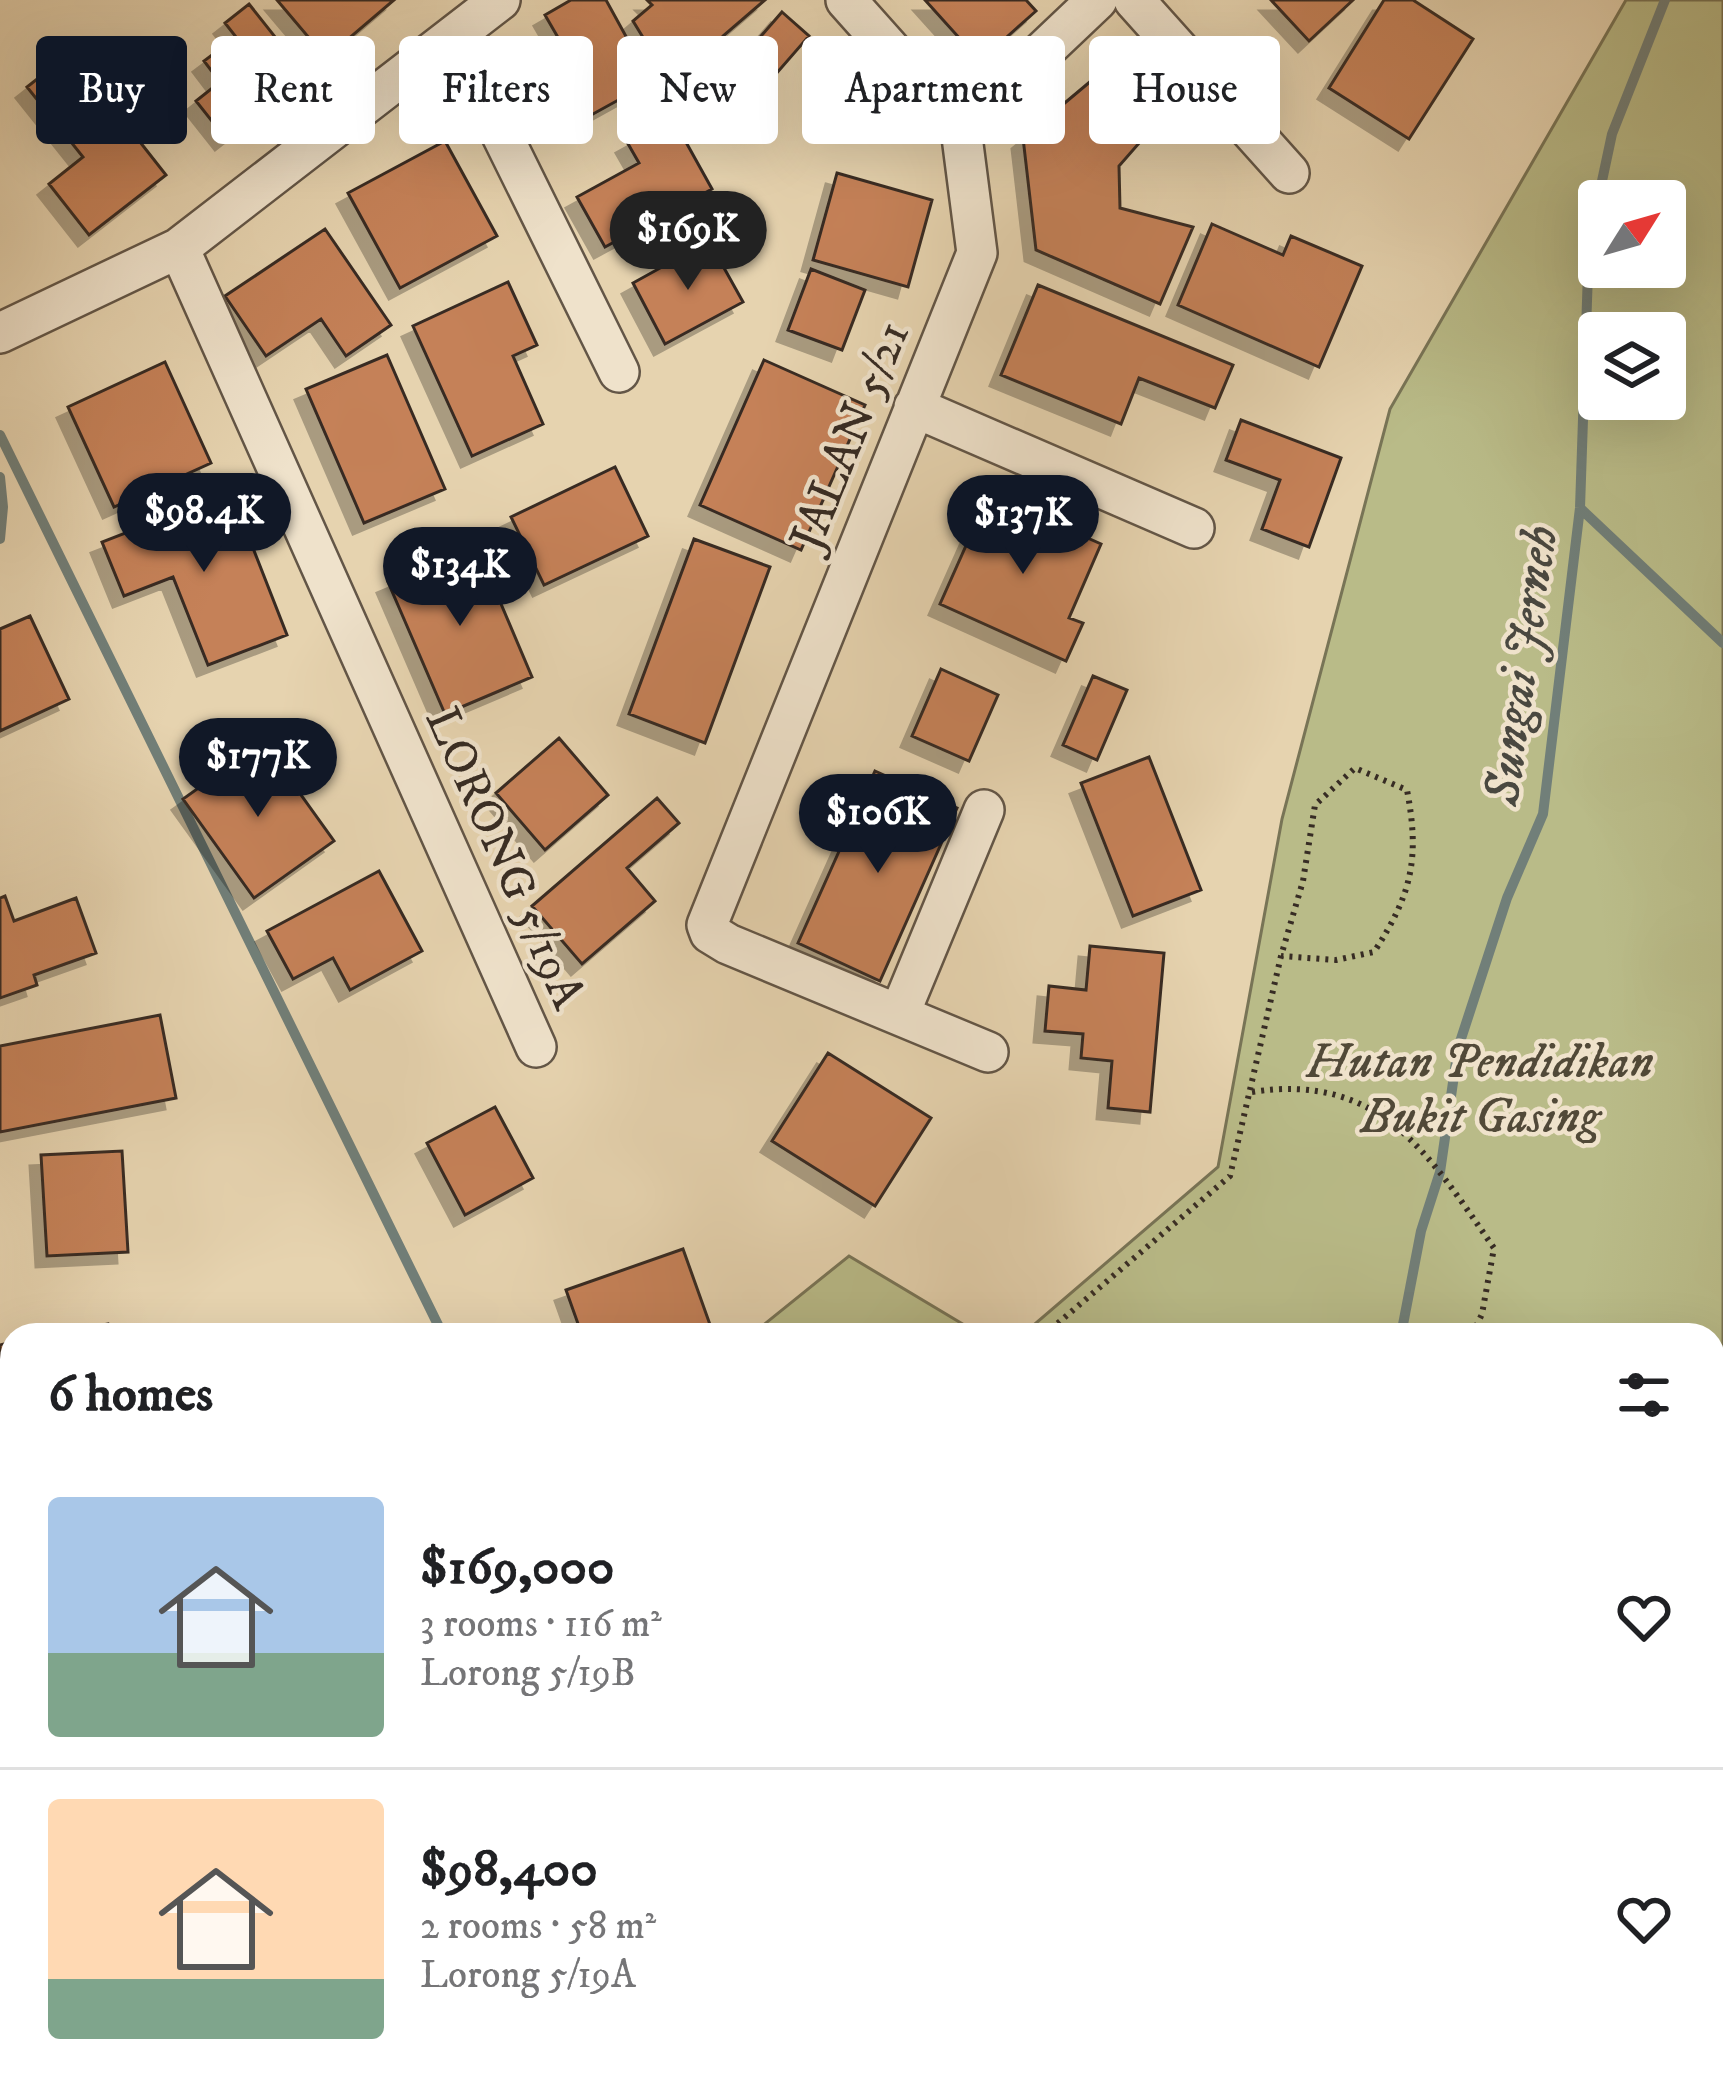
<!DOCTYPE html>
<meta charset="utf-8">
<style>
:root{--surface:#fff;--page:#f6f6f6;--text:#202124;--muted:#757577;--line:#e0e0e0;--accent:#111827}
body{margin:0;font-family:"IM FELL DW Pica",serif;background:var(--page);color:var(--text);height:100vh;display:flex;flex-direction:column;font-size:45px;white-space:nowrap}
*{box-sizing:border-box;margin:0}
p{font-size:39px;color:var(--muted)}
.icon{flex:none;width:66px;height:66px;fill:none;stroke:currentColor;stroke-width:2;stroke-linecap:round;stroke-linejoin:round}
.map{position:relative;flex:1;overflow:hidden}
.details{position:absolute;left:0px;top:1323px;width:1725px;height:771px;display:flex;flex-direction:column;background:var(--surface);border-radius:36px 36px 0 0;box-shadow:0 12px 48px #0002}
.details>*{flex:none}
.hud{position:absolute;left:36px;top:36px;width:1653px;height:108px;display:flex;gap:24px}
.needle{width:78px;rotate:53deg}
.buttons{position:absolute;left:1578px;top:180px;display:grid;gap:24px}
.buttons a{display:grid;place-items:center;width:108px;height:108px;border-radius:12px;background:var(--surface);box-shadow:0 12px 48px #0002;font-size:60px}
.price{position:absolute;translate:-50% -102px;padding:0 27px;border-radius:42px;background:var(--accent);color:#fff;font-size:39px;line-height:78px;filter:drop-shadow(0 3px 6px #0008)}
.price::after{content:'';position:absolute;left:50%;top:72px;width:36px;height:27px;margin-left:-18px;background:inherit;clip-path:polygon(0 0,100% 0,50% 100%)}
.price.on{background:#222;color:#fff}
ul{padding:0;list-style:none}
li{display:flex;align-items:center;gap:36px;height:300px;padding:0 48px}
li+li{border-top:3px solid var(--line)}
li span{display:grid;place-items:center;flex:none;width:336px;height:240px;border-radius:12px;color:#555}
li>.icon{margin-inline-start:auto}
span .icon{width:144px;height:144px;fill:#fffc;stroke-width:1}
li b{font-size:51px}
h2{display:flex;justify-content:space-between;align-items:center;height:144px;padding:0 48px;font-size:51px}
.chip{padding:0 42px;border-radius:12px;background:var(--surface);box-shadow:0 12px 48px #0002;font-size:42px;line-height:108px}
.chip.on{background:var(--accent);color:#fff}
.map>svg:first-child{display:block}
.green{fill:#b9bb88;stroke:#787456;stroke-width:3;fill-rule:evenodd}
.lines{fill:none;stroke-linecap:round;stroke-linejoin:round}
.stream{stroke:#717f79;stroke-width:10}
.building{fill:#c58159;stroke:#372c24;stroke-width:3;filter:url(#shadow)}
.street-casing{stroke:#635647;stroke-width:44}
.path{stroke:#372c24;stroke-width:6;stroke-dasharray:3 6;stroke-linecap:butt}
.street{stroke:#efe2cb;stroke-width:39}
.labels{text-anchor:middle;stroke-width:9;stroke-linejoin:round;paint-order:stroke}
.street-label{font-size:48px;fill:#372c24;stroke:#efe2cb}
.park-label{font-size:48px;font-style:italic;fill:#514938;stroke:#efe2cb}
.water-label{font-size:51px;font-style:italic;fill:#4a4840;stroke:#efe2cb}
</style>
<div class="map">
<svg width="1723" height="2092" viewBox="0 0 1723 2092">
<defs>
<filter id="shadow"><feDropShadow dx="-11" dy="11" stdDeviation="0" flood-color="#0004"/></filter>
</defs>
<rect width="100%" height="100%" fill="#e6d3af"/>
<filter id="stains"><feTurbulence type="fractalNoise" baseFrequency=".00167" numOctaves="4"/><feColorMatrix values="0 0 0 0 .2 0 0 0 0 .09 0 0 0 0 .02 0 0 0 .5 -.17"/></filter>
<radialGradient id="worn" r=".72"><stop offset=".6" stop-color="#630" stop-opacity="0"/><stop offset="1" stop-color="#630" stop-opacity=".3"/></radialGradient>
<path class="green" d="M1626,0H1723V2092H0V1939L12,1929V2082H1713V1335H1022L1218,1167L1282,819L1390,409ZM1665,201V267H1599V201ZM1665,333V399H1599V333Z
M849,1256L981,1335H751Z"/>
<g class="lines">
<path class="stream" d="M0,435L443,1335
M0,477L3,507L0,539
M1580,508L1723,643
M1401,1335L1421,1231L1440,1172L1458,1048L1507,898L1543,814L1580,508L1589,242L1612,134L1665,0
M795,2082L802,2092"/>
</g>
<path class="building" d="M277,0H394L326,58Z
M571,0H606L651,82L564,130L525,60L560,41L545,15Z
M647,0H765L723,36L677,93L633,21L652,5Z
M925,0H1026L1036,11L980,61Z
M1271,0H1353L1309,41Z
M1384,0H1413L1473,39L1409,139L1329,88Z
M249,4L306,76L226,139L196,101L220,82L204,61L236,37L225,23Z
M782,12L809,36L742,113L715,89Z
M70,53L166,175L89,235L49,184L83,157L27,87Z
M1116,60L1161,118L1119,166L1120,208L1193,227L1160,304L1036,250L1023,138Z
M672,117L712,189L605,247L577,197L639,163L627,142Z
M445,141L497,236L400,288L348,193Z
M837,173L932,200L908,287L813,260Z
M1212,224L1283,255L1291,236L1362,266L1319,367L1178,305Z
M325,229L391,325L346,356L321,319L266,356L225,296Z
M709,241L743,302L665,344L633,283Z
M811,269L865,290L842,350L788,330Z
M508,282L537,345L513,356L543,424L472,456L413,326Z
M1038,285L1233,365L1215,408L1139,378L1121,424L1001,375Z
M387,355L445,489L364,523L306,389Z
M764,360L865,405L801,550L700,505Z
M165,362L211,463L114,507L68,407Z
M1241,420L1341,458L1309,547L1262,529L1280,480L1226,460Z
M615,467L648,536L544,585L511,517Z
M231,492L287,635L208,665L173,577L124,596L102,542Z
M989,494L1101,544L1069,618L1083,623L1066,661L940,604Z
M694,539L770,567L705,743L629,714Z
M476,545L532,677L445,714L388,582Z
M30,616L69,699L0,731V629Z
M941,669L998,695L969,761L912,736Z
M1093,676L1127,690L1097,760L1063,745Z
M559,738L608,795L545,850L496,793Z
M263,742L334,841L254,898L183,799Z
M1149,757L1201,890L1133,916L1081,783Z
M875,771L957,808L880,981L798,943Z
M657,798L679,823L627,868L655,901L582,964L532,906Z
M379,871L422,951L350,990L333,958L293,979L267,931Z
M5,896L14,921L76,898L96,953L34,975L37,985L0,998V898Z
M1090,946L1164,953L1150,1112L1108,1108L1112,1061L1081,1058L1083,1034L1045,1031L1049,986L1086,990Z
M160,1015L176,1098L0,1132V1046Z
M828,1053L931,1118L875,1206L772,1141Z
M495,1107L533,1178L465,1215L427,1143Z
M122,1151L128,1252L47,1256L41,1155Z
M683,1249L713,1333L582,1335L566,1290Z
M108,1324L111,1335H49Z
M12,1342V1431L0,1370V1345Z
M0,1771L12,1788V1907L6,1912L0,1903Z"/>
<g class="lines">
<g class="street-casing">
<path id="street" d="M846,0L961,129L977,253L707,925L710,933L728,944L988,1052
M1134,0L1289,173
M454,38L619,372
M961,129L1097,0
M179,248L536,1047
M0,333L179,248L500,0
M914,407L1194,528
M899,1015L984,810
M0,1558L12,1567
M0,1653L12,1639"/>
</g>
<path class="path" d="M1252,1092C1381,1072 1429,1155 1494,1248L1482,1314L1472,1335
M1044,1335L1230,1176L1281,956L1303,881L1315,805L1355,768L1407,790C1420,858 1412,894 1374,952L1336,960L1281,956
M1713,1401L1723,1391
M1713,1725L1723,1739
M1713,2017L1723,2011
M62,2092L64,2082
M373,2092V2082
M891,2092L898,2082
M1333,2092V2082"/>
<use href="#street" class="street"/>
</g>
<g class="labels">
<g class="street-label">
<text transform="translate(848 435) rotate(-68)" y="17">JALAN 5/21</text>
<text transform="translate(507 857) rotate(66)" y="17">LORONG 5/19A</text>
</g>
<g class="park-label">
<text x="1480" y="1077">Hutan Pendidikan<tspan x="1480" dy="55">Bukit Gasing</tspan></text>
</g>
<g class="water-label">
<text transform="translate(1519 665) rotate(-82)" y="18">Sungai Jerneh</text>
</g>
</g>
<rect width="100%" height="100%" filter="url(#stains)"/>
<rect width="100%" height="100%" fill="url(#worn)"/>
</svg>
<div class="buttons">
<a><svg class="needle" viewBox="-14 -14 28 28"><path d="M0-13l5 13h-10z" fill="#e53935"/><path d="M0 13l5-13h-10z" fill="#757577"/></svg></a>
<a><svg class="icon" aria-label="layers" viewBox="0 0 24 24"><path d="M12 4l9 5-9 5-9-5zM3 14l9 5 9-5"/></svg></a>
</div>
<b class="price on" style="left:688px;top:293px">$169K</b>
<b class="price" style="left:204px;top:575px">$98.4K</b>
<b class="price" style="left:1023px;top:577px">$137K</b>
<b class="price" style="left:460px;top:629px">$134K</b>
<b class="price" style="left:258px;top:820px">$177K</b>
<b class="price" style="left:878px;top:876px">$106K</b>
<div class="hud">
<a class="chip on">Buy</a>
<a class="chip">Rent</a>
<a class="chip">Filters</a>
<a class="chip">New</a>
<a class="chip">Apartment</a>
<a class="chip">House</a>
</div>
<section class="details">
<h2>6 homes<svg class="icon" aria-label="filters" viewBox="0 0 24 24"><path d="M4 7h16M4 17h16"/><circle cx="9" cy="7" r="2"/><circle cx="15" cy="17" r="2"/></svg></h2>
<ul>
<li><span style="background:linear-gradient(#a9c7e8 65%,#7fa58c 0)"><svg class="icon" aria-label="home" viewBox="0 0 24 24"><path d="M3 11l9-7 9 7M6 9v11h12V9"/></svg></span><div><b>$169,000</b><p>3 rooms · 116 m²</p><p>Lorong 5/19B</p></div><svg class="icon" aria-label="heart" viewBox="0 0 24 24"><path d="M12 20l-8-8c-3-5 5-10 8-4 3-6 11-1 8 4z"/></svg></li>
<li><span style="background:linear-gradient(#ffd9b3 75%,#7fa58c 0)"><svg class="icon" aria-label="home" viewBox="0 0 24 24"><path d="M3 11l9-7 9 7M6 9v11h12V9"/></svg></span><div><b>$98,400</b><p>2 rooms · 58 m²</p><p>Lorong 5/19A</p></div><svg class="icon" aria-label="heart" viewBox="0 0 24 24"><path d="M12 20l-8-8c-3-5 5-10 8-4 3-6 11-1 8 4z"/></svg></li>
</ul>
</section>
</div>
